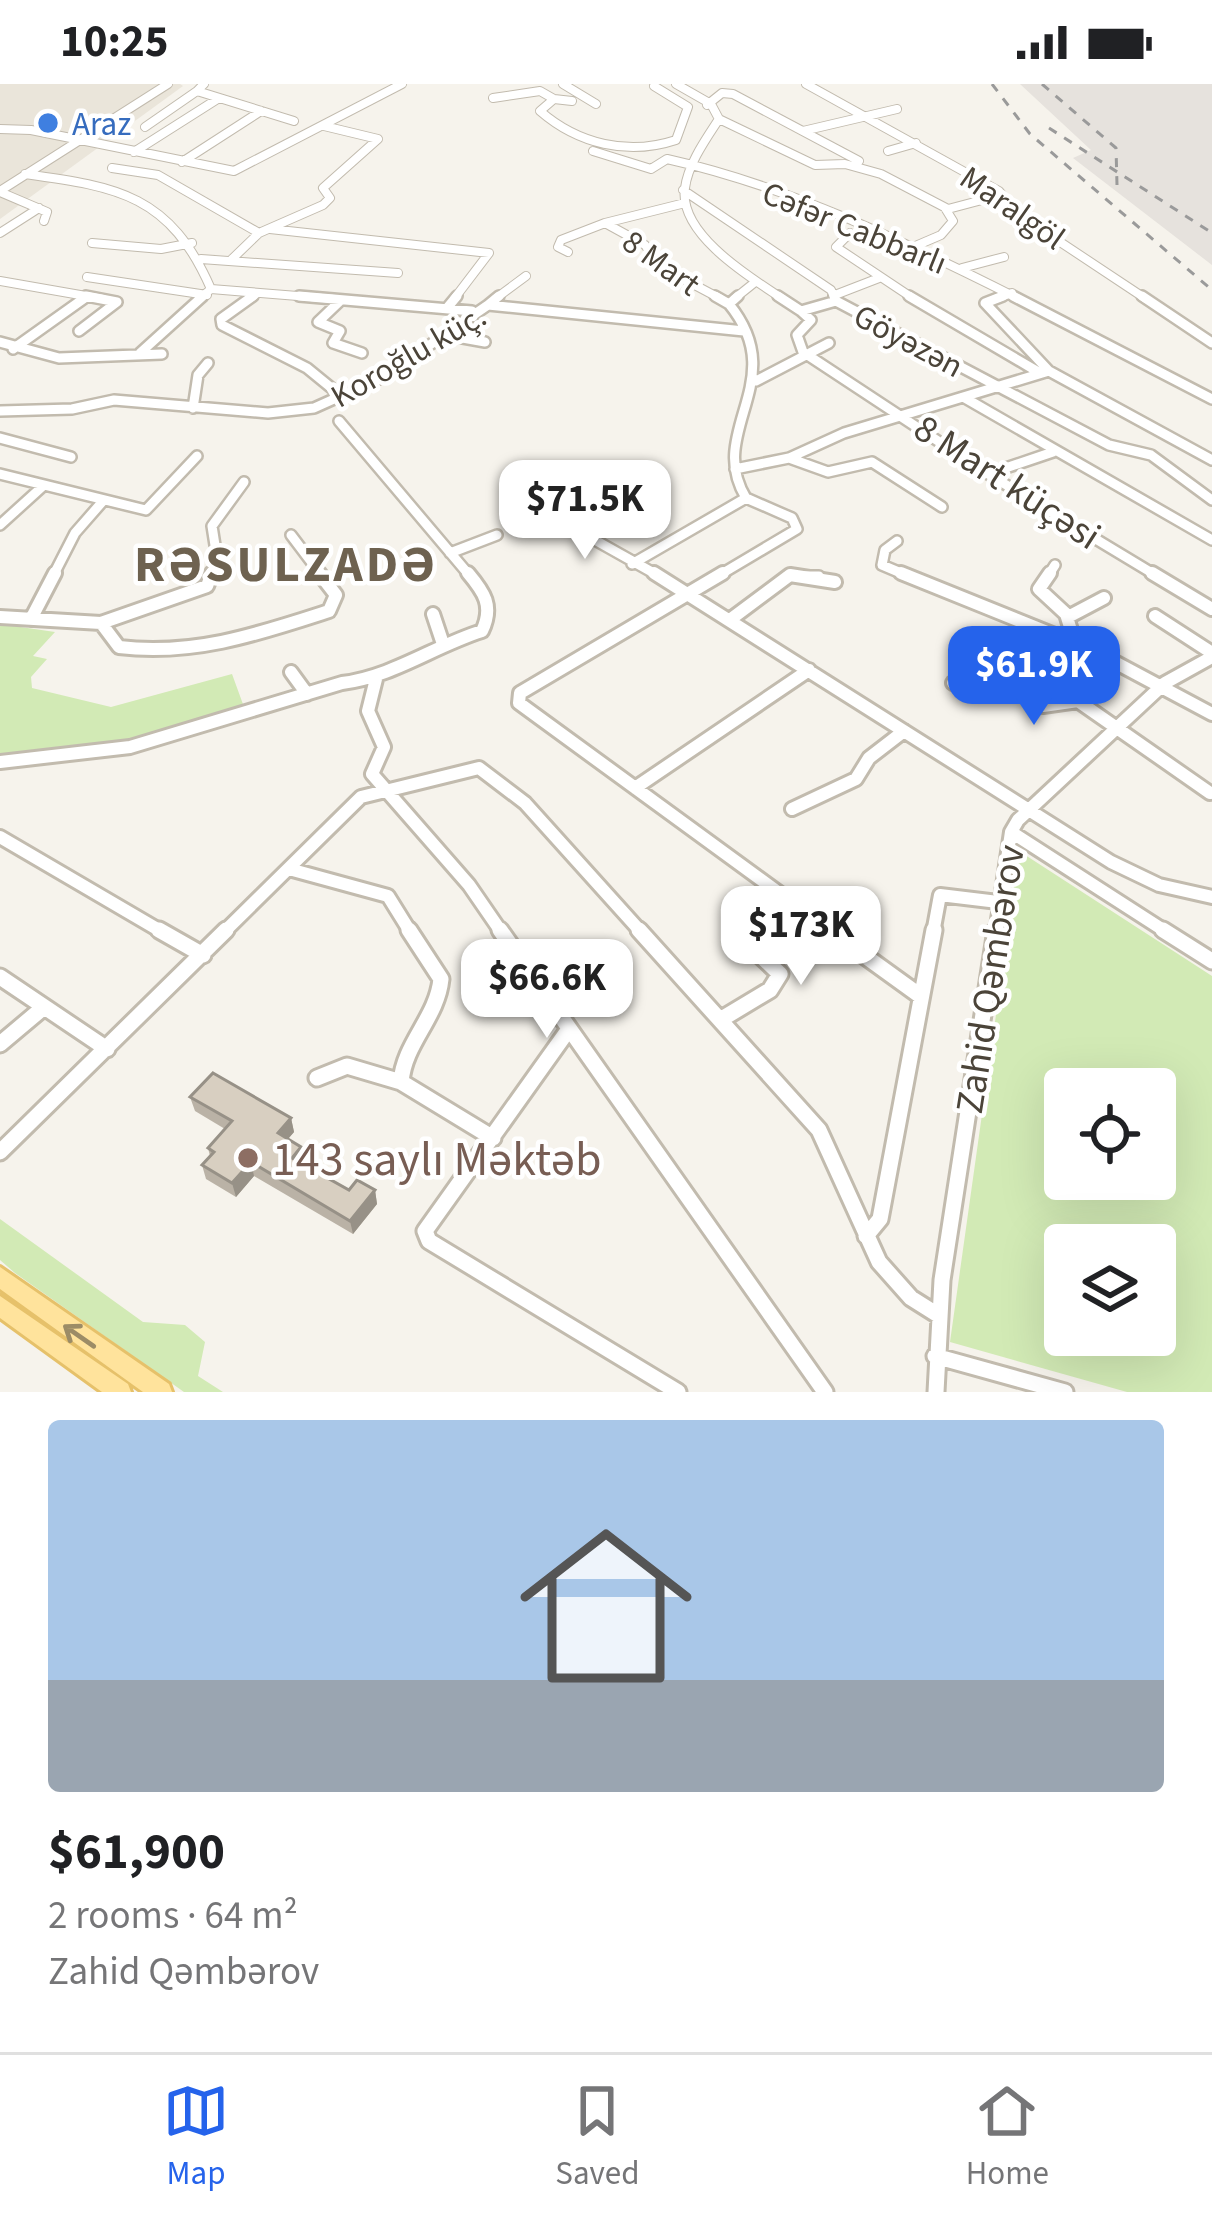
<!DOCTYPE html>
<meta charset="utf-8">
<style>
:root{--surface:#fff;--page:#f6f6f6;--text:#202124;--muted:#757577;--line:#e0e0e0;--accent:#2563eb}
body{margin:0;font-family:"Source Sans 3",sans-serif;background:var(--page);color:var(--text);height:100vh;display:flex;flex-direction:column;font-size:45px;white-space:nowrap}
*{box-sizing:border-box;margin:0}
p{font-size:39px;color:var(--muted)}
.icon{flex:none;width:66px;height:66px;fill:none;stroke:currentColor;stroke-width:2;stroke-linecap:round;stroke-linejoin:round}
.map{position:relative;height:1308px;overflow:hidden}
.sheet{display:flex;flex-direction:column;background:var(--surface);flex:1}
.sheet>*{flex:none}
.controls{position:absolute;left:1044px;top:984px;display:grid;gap:24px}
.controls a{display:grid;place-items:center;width:132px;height:132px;border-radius:12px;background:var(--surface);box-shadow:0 12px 48px #0002;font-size:60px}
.price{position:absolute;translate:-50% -102px;padding:0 27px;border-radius:24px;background:#fff;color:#222;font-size:39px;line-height:78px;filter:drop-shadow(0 3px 6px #0008)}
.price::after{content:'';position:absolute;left:50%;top:72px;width:36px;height:27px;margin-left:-18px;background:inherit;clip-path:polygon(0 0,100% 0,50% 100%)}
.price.active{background:var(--accent);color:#fff}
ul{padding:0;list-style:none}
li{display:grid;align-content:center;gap:24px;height:636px;padding:0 48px}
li+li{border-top:3px solid var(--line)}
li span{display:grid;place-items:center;height:372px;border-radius:12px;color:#555}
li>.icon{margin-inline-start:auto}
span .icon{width:216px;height:216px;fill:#fffc;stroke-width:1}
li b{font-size:51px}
.status{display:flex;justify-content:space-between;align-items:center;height:84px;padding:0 60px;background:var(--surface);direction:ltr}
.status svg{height:33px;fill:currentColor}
.dock{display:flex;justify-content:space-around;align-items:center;height:168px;border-top:3px solid var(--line);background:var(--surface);font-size:33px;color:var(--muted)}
.dock a{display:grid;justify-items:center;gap:6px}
.dock .active{color:var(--accent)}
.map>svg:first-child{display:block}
.residential{fill:#eae5da}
.industrial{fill:#e6e2dd}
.green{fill:#d2eab5;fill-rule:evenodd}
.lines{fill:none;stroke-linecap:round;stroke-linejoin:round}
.minor-far3-casing{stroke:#c2bbae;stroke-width:10}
.minor-far2-casing{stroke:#c2bbae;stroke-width:14}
.minor-far1-casing{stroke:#c2bbae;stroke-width:18}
.minor-casing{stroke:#c2bbae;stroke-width:21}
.major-casing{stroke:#e6c16a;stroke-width:6}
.minor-far3{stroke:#fff;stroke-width:8}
.minor-far2{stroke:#fff;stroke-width:9}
.minor-far1{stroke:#fff;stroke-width:12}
.minor{stroke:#fff;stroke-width:15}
.major{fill:#ffe39c;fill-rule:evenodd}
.rail{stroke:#9a9a9a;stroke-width:3;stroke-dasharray:9 9;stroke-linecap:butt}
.wall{fill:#bab2a6}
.shaded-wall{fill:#979187}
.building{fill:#d8cfc1;stroke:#979187;stroke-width:3}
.oneway{stroke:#9c8c66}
.shop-dot{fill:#3f7fe0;stroke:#fff;stroke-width:4.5}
.education-dot{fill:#8d6e63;stroke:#fff;stroke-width:4.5}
.labels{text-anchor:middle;stroke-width:9;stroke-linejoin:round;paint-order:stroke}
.far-shop-label{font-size:33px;fill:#366cbe;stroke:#fff;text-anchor:start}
.far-street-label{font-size:33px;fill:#4b4439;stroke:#fff}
.street-label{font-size:39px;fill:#4b4439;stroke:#fff}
.near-education-label{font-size:48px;fill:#785e54;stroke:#fff;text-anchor:start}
.district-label{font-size:51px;font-weight:bold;letter-spacing:3px;fill:#6e6250;stroke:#fff}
</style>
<div class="status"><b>10:25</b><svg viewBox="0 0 49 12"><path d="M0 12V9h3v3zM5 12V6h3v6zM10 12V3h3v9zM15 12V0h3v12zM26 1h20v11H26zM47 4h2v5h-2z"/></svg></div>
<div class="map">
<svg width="1212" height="1308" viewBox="0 0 1212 1308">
<rect width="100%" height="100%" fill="#f6f3ec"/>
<path class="residential" d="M0,0H180L183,2L0,135Z"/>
<path class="industrial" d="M1020,0H1212V181L1073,74L1091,66Z"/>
<path class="green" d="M0,540L55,548L33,572L47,575L31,593L32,604L111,623L232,590L244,623C164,647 84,674 0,672Z
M1019,767L1212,892V1308H1127L950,1258ZM1065,1005H1155V1095H1065ZM1065,1161H1155V1251H1065Z
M0,1135L143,1238L185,1241L205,1258L198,1292L223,1308H184L15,1189L0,1176Z"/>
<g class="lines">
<g class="minor-far3-casing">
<path id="minor-far3" d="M204,0L197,7L294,37
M563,0L596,20
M676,0L711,20L719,35C706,55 688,80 685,104C678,150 751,194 783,215
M806,0L999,107L1018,130L1146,215
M493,14L540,7L554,15
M572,17L554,15L540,27C578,60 628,72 676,56L688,23L654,2
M707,21L722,9L733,10L859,77
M719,35L815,81L845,80L881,90L948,125L1001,111
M145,43L197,7
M0,45L31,46L234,87L402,0
M803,47L897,25
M593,67L651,85L667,75C788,102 908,159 1019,215
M888,67L916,59
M134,68L219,14
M182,78L261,27
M112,84L158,91L259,149
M25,90C119,103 170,111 211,205L199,215
M683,106L831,206L835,215
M0,107L168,0
M0,108L47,128L44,137
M685,119L605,139L645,161L659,182L721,215
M270,145L489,169L454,215
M0,149L39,124
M850,149L836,163L914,215
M92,159L161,165L192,159
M913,163L941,151L953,137L945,124
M568,168L558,163L561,156L605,139
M201,175L398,189
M232,175L259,149L323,121L330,114L323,104L378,55L324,42
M962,184L1004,173
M87,193L207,211
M0,197L103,215
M211,205L335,215
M835,211L879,194
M249,215L255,211
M495,215L526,192
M734,215L754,199
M995,215L1012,209"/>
</g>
<g class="minor-far2-casing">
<path id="minor-far2" d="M253,212L221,235L222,241L307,284L340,311
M299,212L472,227
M715,212L729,220
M778,212L801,227L836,217L1109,361L1151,371L1212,416
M834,212L836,217
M909,212L1040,289
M1003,212L985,219L1049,287L1212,376
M1013,212L1212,315
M1142,212L1212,259
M340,217L318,238L340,247L333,259L362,269
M488,221L499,212
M447,224L457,212
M801,227L811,236L797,251L803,268L988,390L1157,492
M79,247L117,218L86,212
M446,251L485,258
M0,258L59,274L162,270
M13,265L86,213
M140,269L203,212
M756,297L829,259
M965,314L1212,456
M193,324L198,291L208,279
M0,327L72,325L114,316L268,329L314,324L383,293L488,221L744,247
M339,337L470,492
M0,354L71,373
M789,374L828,388L872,378L942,423
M735,385L789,374L844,349L1049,287
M0,390L146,426L197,372
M988,390L1053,368
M561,437L659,492
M0,441L43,402
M291,451L322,492
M897,457L885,466L882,481L908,492
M450,469L497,451
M632,480L746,414C705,347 792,297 729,220L738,212
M53,492L75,449L103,417
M211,492L217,474L212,442L244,398
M718,492L797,445L792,434L746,414
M787,492H819
M1048,492L1055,481"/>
</g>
<g class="minor-far1-casing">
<path id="minor-far1" d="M654,489L1111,778L1159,801L1212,813
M723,489L520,609L519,619L834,849
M901,489L1092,566L1212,630
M1050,489L1039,505L1066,530L1074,556
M1152,489L1212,525
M433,530L443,560
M1155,532L1212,569
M0,533L101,539L207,502L212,489
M1068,533L1104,514
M31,535L55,489
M731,535L790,491L835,498
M101,539L119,563C194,572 258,550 329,527L336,511L319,489
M291,588L307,610
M376,595L368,627L384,663L372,690L469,801L502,849
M953,599L985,587L1043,622L1078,617L1210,709
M0,678L130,663L342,599C392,593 434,562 482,547C494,522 484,508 468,489
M635,704L809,586
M792,725L856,695L869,674L904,647
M1011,748L1168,849
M0,753L164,849
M289,785L388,812L411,849
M223,849L361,713L479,684L525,719L642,849
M933,849L940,811L998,818
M996,849L1011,748L1018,736L1165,599L1212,573"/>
</g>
<g class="minor-casing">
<path id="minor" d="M159,846L203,871
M409,846L441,895C437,934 404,959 401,998L493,1054
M500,846L825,1308
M639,846L819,1046L879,1178L911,1214L938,1231
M829,846L919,911
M1163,846L1212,877
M0,893L107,965
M720,936L770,906L780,890L743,855
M569,945L425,1147L429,1157L678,1308
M0,960L44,923
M317,994L347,982L401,998
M0,1068L226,846
M866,1152L880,1135L934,846
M935,1272L1065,1308
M936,1308L942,1196L996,846"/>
</g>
<g class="major-casing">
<path id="major" d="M0,1183L169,1300L172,1308H143L0,1205Z
M0,1212L128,1300L131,1308H102L0,1234Z"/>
</g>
<use href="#minor-far3" class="minor-far3"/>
<use href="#minor-far2" class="minor-far2"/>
<use href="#minor-far1" class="minor-far1"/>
<use href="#minor" class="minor"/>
<use href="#major" class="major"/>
<path class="rail" d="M992,0L1030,50L1212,206
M1042,0L1116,64L1117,101
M1049,44L1212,149"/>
</g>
<path class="wall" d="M190,1013L291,1034L294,1048L288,1055L305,1077L302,1080L349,1106H375L377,1120L353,1150L254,1092L236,1113L206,1095L202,1081L210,1072L208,1064L225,1045L195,1027Z"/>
<path class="shaded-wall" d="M291,1034L294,1048L281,1063L278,1049Z
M301,1063L305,1077L296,1088L292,1074Z
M251,1078L254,1092L236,1113L232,1099Z
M375,1106L377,1120L353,1150L350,1137Z"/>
<path class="building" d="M213,989L291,1034L278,1049L301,1063L292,1074L349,1106L357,1096L375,1106L350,1137L251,1078L232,1099L202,1081L214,1068L208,1064L232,1037L190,1013Z"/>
<defs><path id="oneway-shaft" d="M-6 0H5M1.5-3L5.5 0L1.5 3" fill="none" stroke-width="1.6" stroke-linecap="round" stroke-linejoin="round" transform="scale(3)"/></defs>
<use class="oneway" href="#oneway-shaft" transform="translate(79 1252) rotate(-145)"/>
<circle class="shop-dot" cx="48" cy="39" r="12"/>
<circle class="education-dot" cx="248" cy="1074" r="12"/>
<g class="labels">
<g class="far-shop-label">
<text x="72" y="51">Araz</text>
</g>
<g class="far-street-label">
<text transform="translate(1013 123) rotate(35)" y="12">Maralgöl</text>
<text transform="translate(855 143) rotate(22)" y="12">Cəfər Cabbarlı</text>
<text transform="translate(662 178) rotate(36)" y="12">8 Mart</text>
<text transform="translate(909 256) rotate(28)" y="12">Göyəzən</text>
<text transform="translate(408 271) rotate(-30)" y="12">Koroğlu küç.</text>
</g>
<g class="street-label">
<text transform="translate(1008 397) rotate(33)" y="14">8 Mart küçəsi</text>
<text transform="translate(989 895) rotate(-81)" y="14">Zahid Qəmbərov</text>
</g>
<g class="near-education-label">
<text x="272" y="1091">143 saylı Məktəb</text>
</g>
<g class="district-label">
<text x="286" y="497">RƏSULZADƏ</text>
</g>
</g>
</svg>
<div class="controls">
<a><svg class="icon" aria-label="locate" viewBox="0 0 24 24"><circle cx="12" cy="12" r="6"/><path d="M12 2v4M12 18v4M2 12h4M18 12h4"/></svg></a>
<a><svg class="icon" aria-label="layers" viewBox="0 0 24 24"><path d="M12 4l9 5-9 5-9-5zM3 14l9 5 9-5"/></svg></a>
</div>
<b class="price" style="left:585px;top:478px">$71.5K</b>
<b class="price active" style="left:1034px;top:644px">$61.9K</b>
<b class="price" style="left:801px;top:904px">$173K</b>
<b class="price" style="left:547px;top:957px">$66.6K</b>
</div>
<section class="sheet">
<ul>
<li><span style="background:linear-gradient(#a9c7e8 70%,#9aa5b1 0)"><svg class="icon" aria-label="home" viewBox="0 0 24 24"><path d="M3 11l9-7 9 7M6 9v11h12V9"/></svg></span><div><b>$61,900</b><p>2 rooms · 64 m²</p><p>Zahid Qəmbərov</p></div></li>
</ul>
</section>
<nav class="dock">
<a class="active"><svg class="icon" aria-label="map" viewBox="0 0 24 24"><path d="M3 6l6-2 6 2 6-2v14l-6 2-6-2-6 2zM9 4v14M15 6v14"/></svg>Map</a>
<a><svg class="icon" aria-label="saved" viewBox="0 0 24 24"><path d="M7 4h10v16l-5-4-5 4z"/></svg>Saved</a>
<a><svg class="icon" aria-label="home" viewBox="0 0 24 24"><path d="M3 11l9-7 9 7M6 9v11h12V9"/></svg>Home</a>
</nav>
